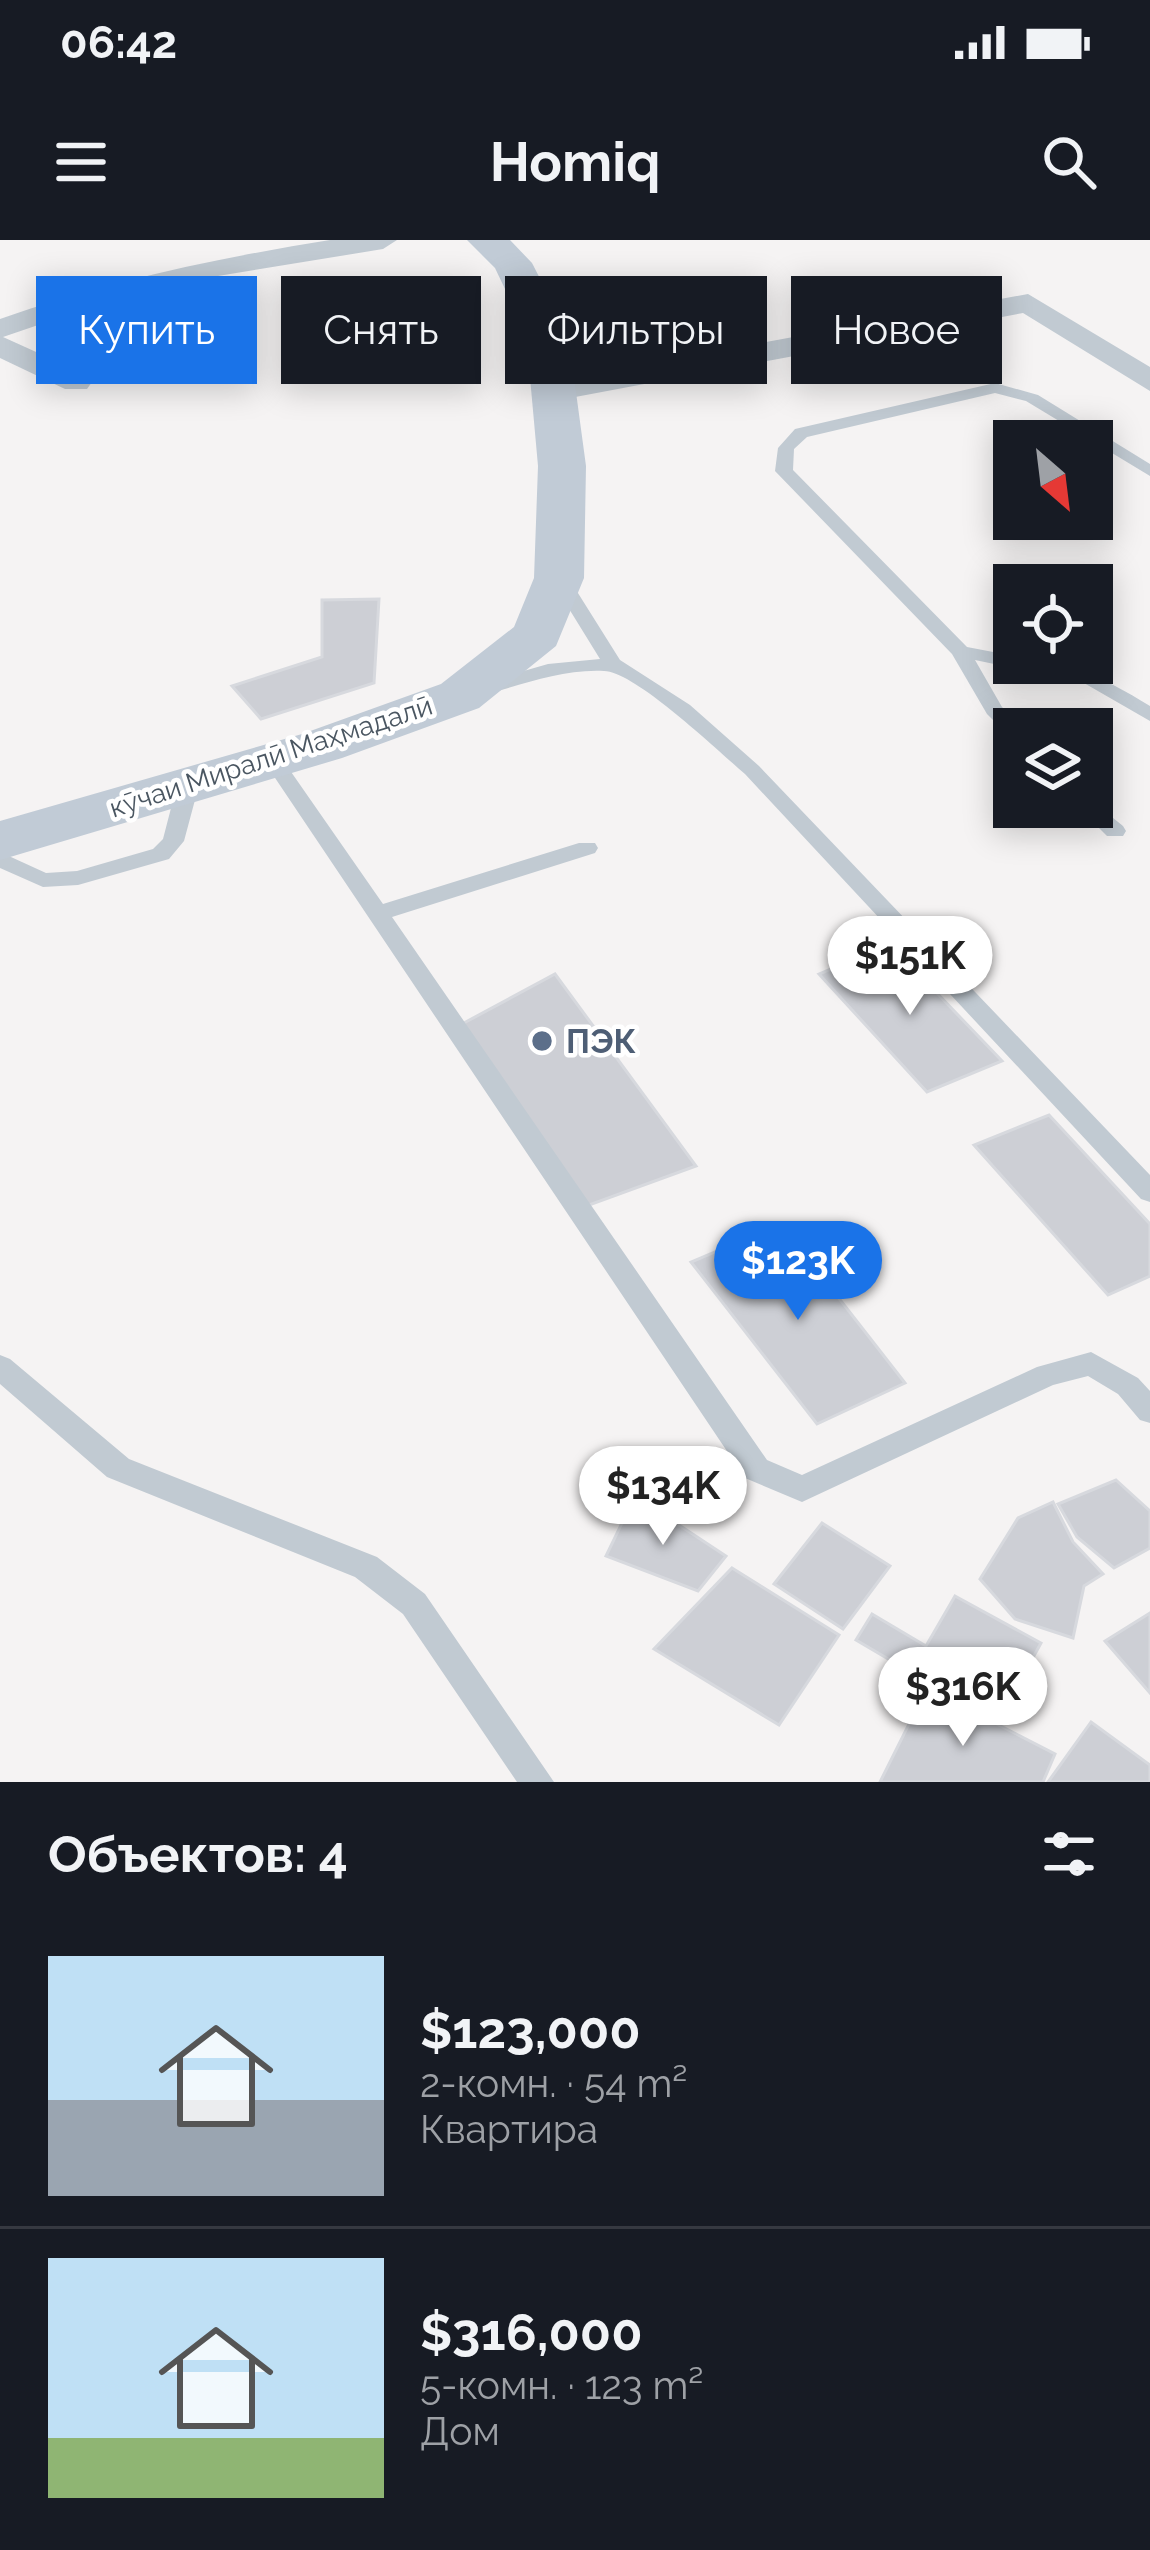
<!DOCTYPE html>
<html lang="ru">
<meta charset="utf-8">
<style>
:root{--surface:#171b24;--page:#20242c;--text:#f1f3f6;--muted:#9ea1a6;--line:#363941;--accent:#1a73e8}
body{margin:0;font-family:Raleway,sans-serif;background:var(--page);color:var(--text);height:100vh;display:flex;flex-direction:column;font-size:45px;white-space:nowrap}
*{box-sizing:border-box;margin:0}
p{font-size:39px;color:var(--muted)}
.icon{flex:none;width:66px;height:66px;fill:none;stroke:currentColor;stroke-width:2;stroke-linecap:round;stroke-linejoin:round}
.map{position:relative;height:1542px;overflow:hidden}
.drawer{display:flex;flex-direction:column;background:var(--surface);flex:1}
.drawer>*{flex:none}
.hud{position:absolute;left:36px;top:36px;width:1080px;height:108px;display:flex;gap:24px}
.needle{width:78px;rotate:152deg}
.fabs{position:absolute;left:993px;top:180px;display:grid;gap:24px}
.fabs a{display:grid;place-items:center;width:120px;height:120px;border-radius:0px;background:var(--surface);box-shadow:0 6px 30px #0003;font-size:60px}
.price{position:absolute;translate:-50% -102px;padding:0 27px;border-radius:42px;background:#fff;color:#222;font-size:39px;line-height:78px;filter:drop-shadow(0 3px 6px #0008)}
.price::after{content:'';position:absolute;left:50%;top:72px;width:36px;height:27px;margin-left:-18px;background:inherit;clip-path:polygon(0 0,100% 0,50% 100%)}
.price.selected{background:var(--accent);color:#fff}
ul{padding:0;list-style:none}
li{display:flex;align-items:center;gap:36px;height:300px;padding:0 48px}
li+li{border-top:3px solid var(--line)}
li span{display:grid;place-items:center;flex:none;width:336px;height:240px;border-radius:0px;color:#555}
li>.icon{margin-inline-start:auto}
span .icon{width:144px;height:144px;fill:#fffc;stroke-width:1}
li b{font-size:51px}
h2{display:flex;justify-content:space-between;align-items:center;height:144px;padding:0 48px;font-size:51px}
.chip{padding:0 42px;border-radius:0px;background:var(--surface);box-shadow:0 6px 30px #0003;font-size:42px;line-height:108px}
.chip.selected{background:var(--accent);color:#fff}
.status{display:flex;justify-content:space-between;align-items:center;height:84px;padding:0 60px;background:var(--surface);direction:ltr}
.status svg{height:33px;fill:currentColor}
header{display:flex;justify-content:space-between;align-items:center;height:156px;padding:0 48px;background:var(--surface);font-size:54px;font-weight:700}
.map>svg:first-child{display:block}
.building{fill:#cdcfd5;stroke:#d7d9de;stroke-width:3}
.lines{fill:none;stroke-linecap:round;stroke-linejoin:round}
.lane{fill:#c1cad2;fill-rule:evenodd}
.street{fill:#c1cad2;fill-rule:evenodd}
.secondary{fill:#c1cbd6;fill-rule:evenodd}
.service-dot{fill:#5c6f8a;stroke:#fff;stroke-width:4.5}
.labels{text-anchor:middle;stroke-width:9;stroke-linejoin:round;paint-order:stroke}
.far-street-label{font-size:27px;fill:#4a5661;stroke:#fff}
.service-label{font-size:33px;font-weight:bold;fill:#4e5e75;stroke:#fff;text-anchor:start}
</style>
<div class="status"><b>06:42</b><svg viewBox="0 0 49 12"><path d="M0 12V9h3v3zM5 12V6h3v6zM10 12V3h3v9zM15 12V0h3v12zM26 1h20v11H26zM47 4h2v5h-2z"/></svg></div>
<header><svg class="icon" aria-label="menu" viewBox="0 0 24 24"><path d="M4 6h16M4 12h16M4 18h16"/></svg>Homiq<svg class="icon" aria-label="search" viewBox="0 0 24 24"><circle cx="10" cy="10" r="6"/><path d="M15 15l6 6"/></svg></header>
<div class="map">
<svg width="1150" height="1542" viewBox="0 0 1150 1542">
<rect width="100%" height="100%" fill="#f5f3f3"/>
<path class="building" d="M379,359L374,443L261,479L232,446L322,417V360Z
M890,704L1002,821L927,852L819,734Z
M555,734L696,926L581,968L462,784Z
M1049,875L1150,984V1036L1108,1055L974,905Z
M781,984L905,1143L817,1184L691,1022Z
M1116,1240L1150,1271V1308L1114,1328L1077,1297L1058,1264Z
M635,1256L726,1316L698,1351L606,1316Z
M1053,1262L1073,1302L1103,1334L1084,1346L1073,1398L1015,1379L980,1339L1018,1278Z
M822,1283L890,1326L843,1389L774,1344Z
M732,1328L839,1395L779,1485L654,1409Z
M955,1356L1041,1403L997,1483L856,1400L872,1374L926,1406Z
M1150,1373V1453L1105,1401Z
M927,1448L1055,1514L1043,1542H880Z
M1091,1482L1150,1525V1542H1048Z"/>
<g class="lines">
<path class="lane" d="M995,143L1038,155L1150,224V236L1026,161L995,153L807,197L794,209L793,230L967,407L1014,416V423C1075,423 1099,435 1150,466V481L1084,443L975,420L1002,467L1024,489H1014V496L1007,494L987,474L952,414L775,231L778,208L795,189Z
M559,332L566,334L620,420L690,465L759,526L1150,935V962L1141,959L745,534C718,511 636,432 604,431C563,429 525,444 486,454L479,452V444L548,424L600,419L550,338Z
M273,514L280,516L383,664L579,603H595L598,608L595,613L392,677L767,1220L802,1235L1037,1127L1091,1112L1138,1138L1150,1151V1183L1140,1180L1118,1154L1088,1136L1053,1145L802,1262L745,1238L263,520Z
M188,539L199,545L184,601L169,619L78,645L43,647L0,628V612L46,633L77,631L153,609L163,599L177,545Z
M1092,561L1123,586L1126,591L1123,596H1107L1083,572L1080,567H1092Z
M0,1115L10,1119L129,1219L377,1317L425,1354L554,1542H517L403,1374L355,1337L107,1237L0,1144Z"/>
<path class="street" d="M330,0H397L383,9L218,36L88,68L3,97L87,135L92,142L87,149H65L0,118V79C108,41 218,18 330,0Z
M1028,54L1150,127V151L1023,73L554,161L538,151L554,141Z"/>
<path class="secondary" d="M467,0H510L532,23L568,93L586,226L584,338L556,406L479,468L342,518L0,620V581L302,494L441,444L514,387L534,338L538,226L526,93L495,28Z"/>
</g>
<circle class="service-dot" cx="542" cy="801" r="12"/>
<g class="labels">
<g class="far-street-label">
<text transform="translate(271 517) rotate(-18)" y="9">кӯчаи Миралӣ Маҳмадалӣ</text>
</g>
<g class="service-label">
<text x="566" y="813">ПЭК</text>
</g>
</g>
</svg>
<div class="fabs">
<a><svg class="needle" viewBox="-14 -14 28 28"><path d="M0-13l5 13h-10z" fill="#e53935"/><path d="M0 13l5-13h-10z" fill="#9ea1a6"/></svg></a>
<a><svg class="icon" aria-label="locate" viewBox="0 0 24 24"><circle cx="12" cy="12" r="6"/><path d="M12 2v4M12 18v4M2 12h4M18 12h4"/></svg></a>
<a><svg class="icon" aria-label="layers" viewBox="0 0 24 24"><path d="M12 4l9 5-9 5-9-5zM3 14l9 5 9-5"/></svg></a>
</div>
<b class="price" style="left:910px;top:778px">$151K</b>
<b class="price selected" style="left:798px;top:1083px">$123K</b>
<b class="price" style="left:663px;top:1308px">$134K</b>
<b class="price" style="left:963px;top:1509px">$316K</b>
<div class="hud">
<a class="chip selected">Купить</a>
<a class="chip">Снять</a>
<a class="chip">Фильтры</a>
<a class="chip">Новое</a>
</div>
</div>
<section class="drawer">
<h2>Объектов: 4<svg class="icon" aria-label="filters" viewBox="0 0 24 24"><path d="M4 7h16M4 17h16"/><circle cx="9" cy="7" r="2"/><circle cx="15" cy="17" r="2"/></svg></h2>
<ul>
<li><span style="background:linear-gradient(#bfe0f5 60%,#9aa5b1 0)"><svg class="icon" aria-label="home" viewBox="0 0 24 24"><path d="M3 11l9-7 9 7M6 9v11h12V9"/></svg></span><div><b>$123,000</b><p>2-комн. · 54 m²</p><p>Квартира</p></div></li>
<li><span style="background:linear-gradient(#bfe0f5 75%,#8fb573 0)"><svg class="icon" aria-label="home" viewBox="0 0 24 24"><path d="M3 11l9-7 9 7M6 9v11h12V9"/></svg></span><div><b>$316,000</b><p>5-комн. · 123 m²</p><p>Дом</p></div></li>
</ul>
</section>
